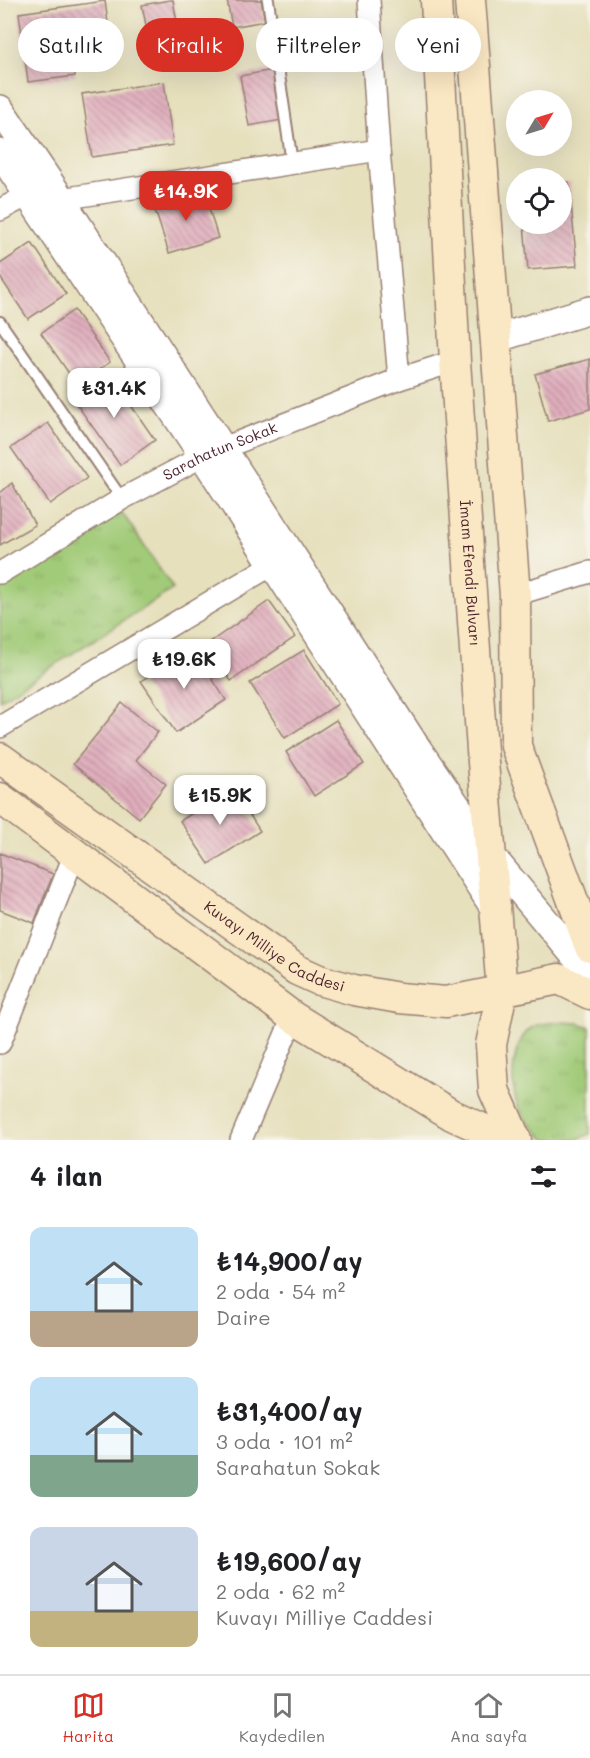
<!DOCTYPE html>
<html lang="tr">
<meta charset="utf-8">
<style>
:root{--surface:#fff;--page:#f6f6f6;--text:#202124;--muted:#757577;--line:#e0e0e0;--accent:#d93025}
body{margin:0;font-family:Mali,sans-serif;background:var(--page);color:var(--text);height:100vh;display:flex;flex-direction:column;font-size:22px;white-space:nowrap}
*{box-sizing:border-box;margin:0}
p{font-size:20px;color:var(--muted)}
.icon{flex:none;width:33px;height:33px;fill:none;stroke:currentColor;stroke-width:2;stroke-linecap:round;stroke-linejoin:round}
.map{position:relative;height:1140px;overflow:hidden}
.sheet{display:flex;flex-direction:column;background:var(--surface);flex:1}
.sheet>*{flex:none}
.hud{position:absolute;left:18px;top:18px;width:555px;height:54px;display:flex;gap:12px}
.needle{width:39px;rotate:52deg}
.fabs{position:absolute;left:506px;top:90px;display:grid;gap:12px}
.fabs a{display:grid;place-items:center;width:66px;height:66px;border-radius:50%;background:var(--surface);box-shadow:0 6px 24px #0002;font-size:30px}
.price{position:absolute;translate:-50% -51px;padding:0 14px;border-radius:12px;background:#fff;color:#222;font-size:20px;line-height:39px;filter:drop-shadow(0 2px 3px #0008)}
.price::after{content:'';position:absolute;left:50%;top:36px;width:18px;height:14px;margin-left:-9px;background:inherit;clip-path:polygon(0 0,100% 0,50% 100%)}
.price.on{background:var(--accent);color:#fff}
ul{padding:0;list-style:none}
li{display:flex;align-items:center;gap:18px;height:150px;padding:0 30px}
li span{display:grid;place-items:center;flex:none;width:168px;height:120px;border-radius:12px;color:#555}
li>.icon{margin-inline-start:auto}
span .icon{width:72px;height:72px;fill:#fffc;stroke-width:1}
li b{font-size:26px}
h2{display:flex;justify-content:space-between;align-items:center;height:72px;padding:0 30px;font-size:26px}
.tag{padding:0 21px;border-radius:27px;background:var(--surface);box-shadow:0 6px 24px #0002;font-size:21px;line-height:54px}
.tag.on{background:var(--accent);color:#fff}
.dock{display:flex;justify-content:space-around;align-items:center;height:84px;border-top:2px solid var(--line);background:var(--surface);font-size:16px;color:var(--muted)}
.dock a{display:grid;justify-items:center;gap:3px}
.dock .on{color:var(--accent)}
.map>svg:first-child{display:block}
.grass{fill:url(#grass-tufts);stroke:#767552;stroke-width:1.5}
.building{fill:url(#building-back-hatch)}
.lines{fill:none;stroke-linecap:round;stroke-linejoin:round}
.service-casing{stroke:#988074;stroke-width:14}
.minor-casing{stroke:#988074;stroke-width:24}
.tertiary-casing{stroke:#988074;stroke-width:30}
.secondary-casing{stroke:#988074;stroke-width:33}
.service{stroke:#fff;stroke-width:10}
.minor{stroke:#fff;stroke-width:21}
.tertiary{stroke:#fff;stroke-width:27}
.secondary{stroke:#fae7c3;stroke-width:30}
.labels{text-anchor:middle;stroke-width:5;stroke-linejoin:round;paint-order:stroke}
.street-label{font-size:15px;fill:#4a1f2b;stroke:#f7f3e8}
</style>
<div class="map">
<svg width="590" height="1140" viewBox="0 0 590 1140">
<defs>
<pattern id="grass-tufts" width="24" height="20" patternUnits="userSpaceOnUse" patternTransform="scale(1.5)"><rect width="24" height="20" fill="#a1cb78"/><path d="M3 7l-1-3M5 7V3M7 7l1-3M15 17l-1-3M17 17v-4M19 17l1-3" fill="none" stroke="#8cae68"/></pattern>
<pattern id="building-back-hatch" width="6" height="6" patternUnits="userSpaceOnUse" patternTransform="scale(1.5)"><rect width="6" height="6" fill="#e0aebd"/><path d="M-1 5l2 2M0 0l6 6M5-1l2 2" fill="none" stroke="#b88d9a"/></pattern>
</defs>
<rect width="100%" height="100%" fill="#f7f3e8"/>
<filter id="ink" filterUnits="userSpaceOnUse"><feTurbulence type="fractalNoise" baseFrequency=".0167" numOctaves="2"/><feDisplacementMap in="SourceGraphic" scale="12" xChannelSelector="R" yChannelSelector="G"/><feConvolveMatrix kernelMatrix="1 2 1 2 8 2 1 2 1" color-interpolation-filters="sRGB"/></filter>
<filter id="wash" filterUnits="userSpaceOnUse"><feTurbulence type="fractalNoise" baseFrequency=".008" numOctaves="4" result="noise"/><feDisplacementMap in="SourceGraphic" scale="24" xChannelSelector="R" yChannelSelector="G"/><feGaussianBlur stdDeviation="1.35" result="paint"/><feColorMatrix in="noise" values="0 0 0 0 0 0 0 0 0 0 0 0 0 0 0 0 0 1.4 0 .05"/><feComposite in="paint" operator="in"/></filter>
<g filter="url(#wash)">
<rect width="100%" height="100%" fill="#e6e0bd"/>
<path class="grass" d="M121,511L173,589L0,700V587Z
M558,1022L579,1023L590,1027V1134L575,1140H546C537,1131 527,1123 521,1112C508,1092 510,1037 535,1026C541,1023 551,1023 558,1022Z"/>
<g id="blocks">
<path class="building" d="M170,0H173L183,56L153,61L142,5Z
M227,0H261L265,21L232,27Z
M105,1L111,45L71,51L75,76L28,82L19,13Z
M273,70L282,120L249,126L240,76Z
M164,82L173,145L92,157L82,94Z
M569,182L577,266L528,270L524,224H561V183Z
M204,192L218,238L169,253L154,207Z
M32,243L66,294L28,319L0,277V264Z
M74,310L110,362L77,385L41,333Z
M590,359V409L548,421L535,374Z
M108,372L155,440L120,465L72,398Z
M48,423L87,478L50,504L11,448Z
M12,483L35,525L0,545V493Z
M269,601L295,637L231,681L206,645Z
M192,648L226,700L176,733L141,681Z
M304,650L338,704L285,738L250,683Z
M122,703L158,732L136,760L166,784L139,818L73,764Z
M336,720L364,764L314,796L286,752Z
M232,787L260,831L209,864L180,821Z
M0,853L53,874L34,923L0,910Z"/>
</g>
</g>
<g filter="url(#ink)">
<use href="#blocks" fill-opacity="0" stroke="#988074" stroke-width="1.5"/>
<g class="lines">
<g class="service-casing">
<path id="service" d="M268,0L292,163
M0,322L122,499"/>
</g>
<g class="minor-casing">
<g id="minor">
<path d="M369,0L379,150L399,379"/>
<path d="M61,199L379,150"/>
<path d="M0,210L28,195"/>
<path id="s1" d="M0,573L122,499L203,456L399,379L455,361"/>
<path d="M515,595L590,572"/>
<path d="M0,727L272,565"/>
<path d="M0,1043L75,853"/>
<path d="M241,1140L293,1017"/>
</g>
</g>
<g class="tertiary-casing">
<path id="tertiary" d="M0,109L61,199L415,745L492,857L590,974
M0,153L203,456L496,911
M495,339L590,310"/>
</g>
<g class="secondary-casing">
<g id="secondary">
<path id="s2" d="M436,0L455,361L482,750L502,991L491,1045L494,1090L516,1140"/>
<path d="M470,0L515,595L516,746L590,947"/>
<path id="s3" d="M0,758L297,970L319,980L354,990L399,998L446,1002L559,979L590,994"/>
<path d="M0,798L293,1017L452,1115L507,1140"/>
</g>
</g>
<use href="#service" class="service"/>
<use href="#minor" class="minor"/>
<use href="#tertiary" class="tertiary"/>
<use href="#secondary" class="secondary"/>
</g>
</g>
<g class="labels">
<g class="street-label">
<text dy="5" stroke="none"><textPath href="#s1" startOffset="252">Sarahatun Sokak</textPath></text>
<text dy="5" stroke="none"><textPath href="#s2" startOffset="574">İmam Efendi Bulvarı</textPath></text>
<text dy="5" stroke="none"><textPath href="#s3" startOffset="334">Kuvayı Milliye Caddesi</textPath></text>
</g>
</g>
</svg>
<div class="fabs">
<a><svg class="needle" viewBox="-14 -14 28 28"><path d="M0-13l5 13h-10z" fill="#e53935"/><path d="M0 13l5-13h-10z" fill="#757577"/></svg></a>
<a><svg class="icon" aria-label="locate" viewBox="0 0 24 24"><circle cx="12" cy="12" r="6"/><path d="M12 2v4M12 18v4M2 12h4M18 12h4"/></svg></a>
</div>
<b class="price on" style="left:186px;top:222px">₺14.9K</b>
<b class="price" style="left:114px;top:419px">₺31.4K</b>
<b class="price" style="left:184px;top:690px">₺19.6K</b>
<b class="price" style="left:220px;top:826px">₺15.9K</b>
<div class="hud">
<a class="tag">Satılık</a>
<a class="tag on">Kiralık</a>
<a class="tag">Filtreler</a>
<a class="tag">Yeni</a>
</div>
</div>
<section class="sheet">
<h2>4 ilan<svg class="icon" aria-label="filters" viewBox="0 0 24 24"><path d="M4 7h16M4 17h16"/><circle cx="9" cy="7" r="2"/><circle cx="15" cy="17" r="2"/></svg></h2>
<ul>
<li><span style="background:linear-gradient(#bfe0f5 70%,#b9a48a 0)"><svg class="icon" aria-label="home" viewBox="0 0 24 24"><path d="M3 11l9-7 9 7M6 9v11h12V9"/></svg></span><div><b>₺14,900/ay</b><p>2 oda · 54 m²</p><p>Daire</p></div></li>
<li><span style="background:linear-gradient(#bfe0f5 65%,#7fa58c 0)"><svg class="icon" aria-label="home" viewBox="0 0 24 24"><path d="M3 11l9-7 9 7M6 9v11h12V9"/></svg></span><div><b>₺31,400/ay</b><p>3 oda · 101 m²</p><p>Sarahatun Sokak</p></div></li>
<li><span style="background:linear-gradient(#c9d6e8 70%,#c2b280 0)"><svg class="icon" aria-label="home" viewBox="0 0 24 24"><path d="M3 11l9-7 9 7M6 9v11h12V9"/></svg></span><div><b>₺19,600/ay</b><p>2 oda · 62 m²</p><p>Kuvayı Milliye Caddesi</p></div></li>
</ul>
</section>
<nav class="dock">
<a class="on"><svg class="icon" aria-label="map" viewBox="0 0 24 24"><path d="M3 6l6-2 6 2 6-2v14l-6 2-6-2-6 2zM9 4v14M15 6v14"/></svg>Harita</a>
<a><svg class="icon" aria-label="saved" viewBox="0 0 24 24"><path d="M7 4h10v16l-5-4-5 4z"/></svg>Kaydedilen</a>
<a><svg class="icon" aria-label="home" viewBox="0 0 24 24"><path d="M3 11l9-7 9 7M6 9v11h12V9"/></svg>Ana sayfa</a>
</nav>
